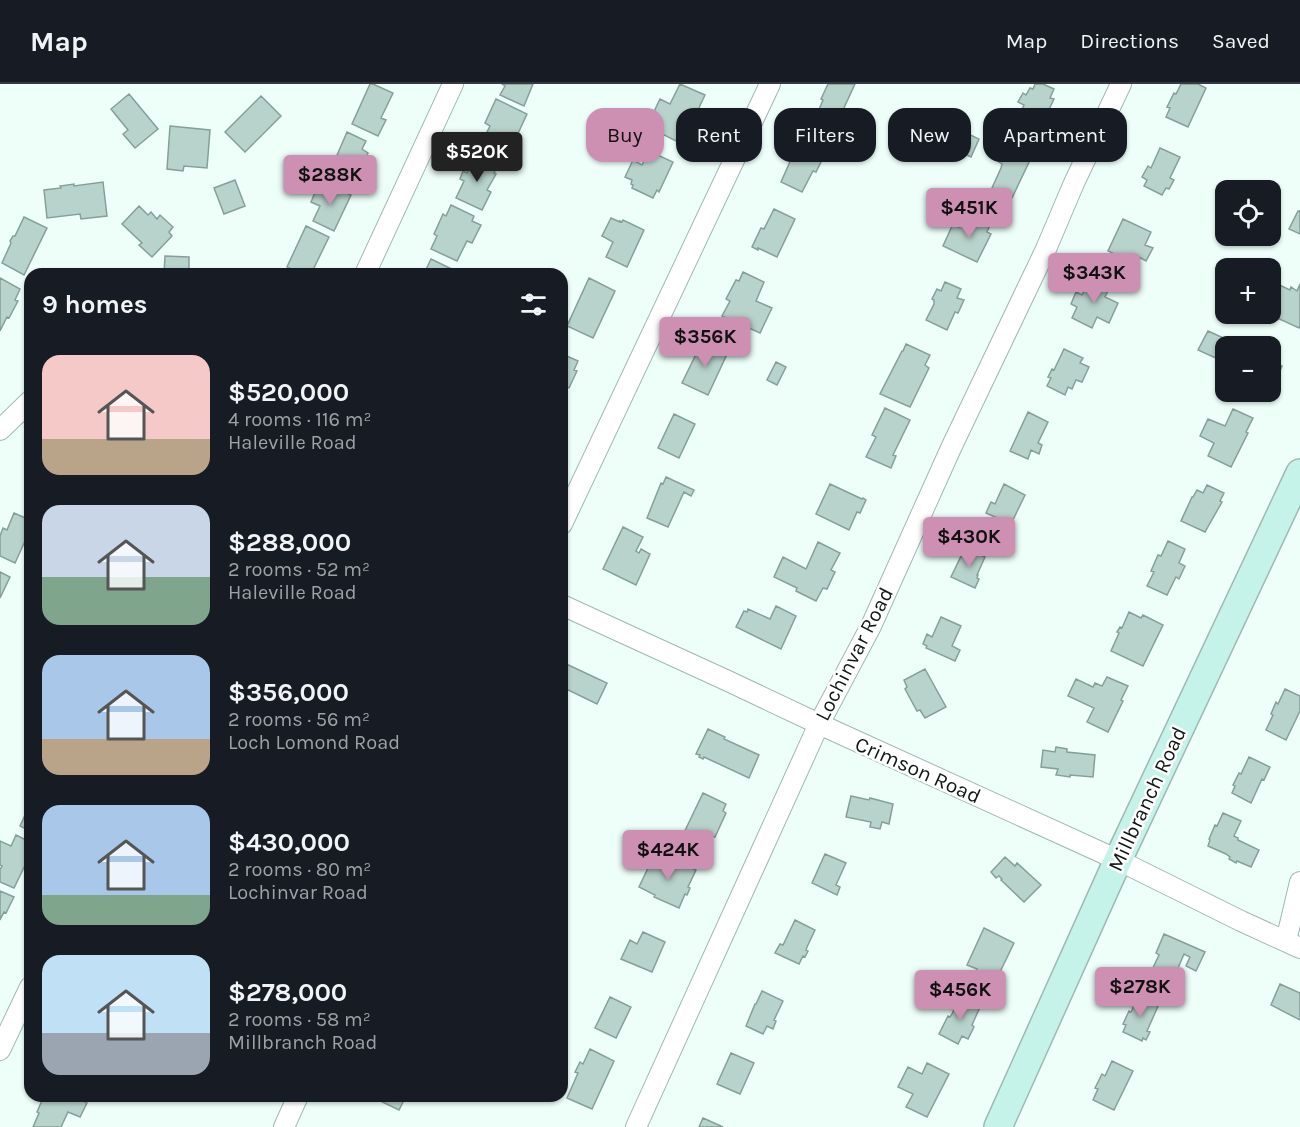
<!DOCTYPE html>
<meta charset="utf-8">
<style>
:root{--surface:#171b24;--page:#20242c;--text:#f1f3f6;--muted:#9ea1a6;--line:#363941;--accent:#cd90b2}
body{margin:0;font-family:Karla,sans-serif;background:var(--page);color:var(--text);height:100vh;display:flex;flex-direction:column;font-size:22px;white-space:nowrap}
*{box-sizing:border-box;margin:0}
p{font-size:20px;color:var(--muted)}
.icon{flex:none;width:33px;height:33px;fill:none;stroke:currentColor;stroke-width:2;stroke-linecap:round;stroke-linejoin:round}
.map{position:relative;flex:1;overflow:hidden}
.sheet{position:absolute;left:24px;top:184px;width:544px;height:834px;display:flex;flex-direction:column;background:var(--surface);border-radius:18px;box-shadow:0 2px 4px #0004}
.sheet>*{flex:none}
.hud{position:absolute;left:586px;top:24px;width:570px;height:54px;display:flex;gap:12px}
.controls{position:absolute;left:1215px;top:96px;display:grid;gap:12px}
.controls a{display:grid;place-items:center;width:66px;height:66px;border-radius:12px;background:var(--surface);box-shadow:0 2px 4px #0004;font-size:30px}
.price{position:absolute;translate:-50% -51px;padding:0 14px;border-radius:6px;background:var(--accent);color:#111;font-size:20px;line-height:39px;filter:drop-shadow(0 2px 3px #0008)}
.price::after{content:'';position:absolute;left:50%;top:36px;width:18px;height:14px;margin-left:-9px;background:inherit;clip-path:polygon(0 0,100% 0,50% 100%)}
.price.selected{background:#222;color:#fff}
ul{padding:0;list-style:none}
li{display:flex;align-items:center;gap:18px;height:150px;padding:0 18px}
li span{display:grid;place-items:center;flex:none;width:168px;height:120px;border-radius:18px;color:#555}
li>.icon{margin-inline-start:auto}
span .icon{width:72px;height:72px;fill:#fffc;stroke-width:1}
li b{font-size:26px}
h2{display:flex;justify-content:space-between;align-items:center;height:72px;padding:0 18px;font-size:26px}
.tag{padding:0 21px;border-radius:18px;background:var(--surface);box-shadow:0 2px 4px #0004;font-size:21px;line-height:54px}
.tag.selected{background:var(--accent);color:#111}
header{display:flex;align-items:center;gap:36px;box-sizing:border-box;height:84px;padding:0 30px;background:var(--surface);border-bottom:2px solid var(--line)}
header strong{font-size:28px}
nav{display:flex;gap:33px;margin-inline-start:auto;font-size:21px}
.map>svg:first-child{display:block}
.building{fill:#b8d3cb;stroke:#85a098;stroke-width:1.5}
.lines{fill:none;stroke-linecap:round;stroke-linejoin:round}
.street-casing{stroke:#9eb9b1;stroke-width:22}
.secondary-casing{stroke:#9eb9b1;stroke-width:30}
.street{stroke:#fff;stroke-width:20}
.secondary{stroke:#c6f3e9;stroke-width:27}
.labels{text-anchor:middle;stroke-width:5;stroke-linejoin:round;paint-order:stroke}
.street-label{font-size:21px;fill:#0e1815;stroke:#fff}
</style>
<header>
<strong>Map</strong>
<nav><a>Map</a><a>Directions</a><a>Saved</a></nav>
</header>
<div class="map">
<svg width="1300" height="1043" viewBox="0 0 1300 1043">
<rect width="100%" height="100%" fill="#eefffa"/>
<path class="building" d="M370,0H373L393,9L381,34L386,36L378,52L352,40Z
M502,0H533L524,22L500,11L505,2Z
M680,0L705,11L682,60L658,48L661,41L650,36L660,15L670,20Z
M828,0H855L837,39L817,30L823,16L821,15Z
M1035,0H1043L1054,5L1050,14L1054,15L1040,44L1018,34L1024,21L1018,18L1023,9L1026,11L1030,4L1033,5Z
M1181,0H1198L1206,4L1188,43L1166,33L1170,24L1167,23L1174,9L1176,10Z
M129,10L158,45L135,64L123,50L128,46L111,25Z
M261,12L281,32L245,68L225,48Z
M496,15L527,30L515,56L517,57L511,68H510L506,76L479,64L490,42L485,39Z
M170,42L210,46L207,84L184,82L183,87L167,85Z
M962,47L979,55L971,73L953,65Z
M347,48L366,57L362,65L368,69L359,90L352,87L346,100L328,92Z
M804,50L825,61L819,73L823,74L816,88L813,87L802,108L781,98L793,71H794Z
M1160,64L1180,73L1170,94L1174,96L1169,105L1166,104L1162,111L1144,102L1147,96L1142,93L1148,82L1151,84Z
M1013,66L1031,74L1012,114L992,104L1001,84L1002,80L999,78L1002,71L1009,74Z
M649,67L673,78L659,108L657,106L653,114L632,104L633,101L631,100L632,96L625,93L633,76L642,81Z
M475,71L498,81L494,89L496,90L487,106L491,108L482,126L456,114L464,97L460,95L463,87L467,89Z
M235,96L245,122L224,130L214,104Z
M103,98L107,132L81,135L80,130L47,134L44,106L61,104L60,102L74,100V102Z
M330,101L351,111L334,147L313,137L320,122L311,118L317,104L327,108Z
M939,108L959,117L952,132L933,123Z
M451,121L474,132L472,137L481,141L472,159L467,157L457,177L431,165L437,152L434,150L443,130L446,132Z
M139,122L148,131L151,128L157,135L160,131L173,143L169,148L172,152L152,173L139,161L142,159L122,140Z
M774,125L795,135L777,173L758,164V166L752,163L761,144L764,145Z
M1298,127H1300V150L1289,145Z
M975,132L991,139L987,148L991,150L977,178L943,162L953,140L959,143L961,141L965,143L967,139L971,140Z
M24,133L47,144L24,191L2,179L11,159L10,157L13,152H15Z
M611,134L620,138V137L622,138L623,136L644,146L627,183L606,173L613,158L602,152Z
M1123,135L1151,148L1145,161L1153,164L1146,177L1139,173L1136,180L1108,167Z
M306,142L329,153L311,190H302L287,183Z
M165,172L189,173V190H164Z
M431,175L462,190H424Z
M743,188L764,198L756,217L772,224L760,249L722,232L730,217L726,215L736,196L739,197Z
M0,194L20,205L15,216L18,217L9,234L7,233L0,247Z
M589,194L615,207L593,254L567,242Z
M1090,195L1110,203L1105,213L1118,219L1109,239L1097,233L1092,244L1072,234L1077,223L1071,220L1076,208L1082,211Z
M1271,197L1290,206L1291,203L1297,207L1300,200V241L1299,244L1277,234L1280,228L1270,224Z
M945,198L961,205L957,214L964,216L958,229L955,228L947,246L926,236L934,220V216L932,215L937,205L941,207Z
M1208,247L1241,262H1226V289L1216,285L1220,276L1198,266Z
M703,256L728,268L708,311L682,299Z
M906,260L930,271L925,281L929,284L910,323L880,310L902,267H903Z
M1064,265L1083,274L1080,279L1089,283L1082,298L1076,296L1072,305L1068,303L1065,311L1047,302L1051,294L1048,293L1052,285L1054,286Z
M562,270L578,277L574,286L577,287L569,304L566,302L562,310Z
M1270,276L1282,282L1275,298L1272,297L1270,301Z
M776,278L786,283L777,301L767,296Z
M885,324L910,336L893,371L896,372L891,384L866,373L876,353L872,351Z
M1233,325L1253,334L1246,348L1248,349L1231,383L1208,372L1214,359L1200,352L1208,335L1225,342Z
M1028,328L1048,338L1038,359L1042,361L1039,370L1031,366L1028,375L1010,367Z
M674,330L695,340L679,374L658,364Z
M666,393L694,406L691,412L684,408L668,443L647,434L661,399L663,400Z
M830,400L862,415L863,414L866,416L860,429L857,428L849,446L816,430Z
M1004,400L1025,411L1011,440L986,429L991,418L995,420Z
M1207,401L1224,409L1220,417L1222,418L1205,448L1181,437L1192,413H1193L1197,406L1203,409Z
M14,429L30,436V446L15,479L0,472V452L3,444L7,446Z
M623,443L643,453L636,467L639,469L641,465L650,470L636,501L603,485Z
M1168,457L1185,465L1179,479L1185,482L1179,495L1176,493L1167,511L1147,502L1154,488L1151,487L1158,471L1161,472Z
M818,458L840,469L831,486L835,488L827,505L823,504L816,517L796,507L797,504L774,493L783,473L806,485Z
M965,464L985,473L977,491H978L977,494L979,495L975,504L951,493Z
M0,488L10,493L0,514Z
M776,522L796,532L781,565L736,543L744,527L747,528L748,525L770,535Z
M1129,528L1141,534L1143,531L1163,541L1143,582L1111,567L1119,549L1117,548L1120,543L1122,544Z
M941,533L961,542L952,562L960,566L955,577L926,564L927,562L923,560L927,550L932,553Z
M562,578L607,599L597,620L562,603Z
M925,585L946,623L925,634L920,626L917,627L905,605L907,603L904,596Z
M1107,593L1128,602L1121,616L1123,617L1108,648L1087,638L1094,624L1068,612L1076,595L1093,603L1095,599L1102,602Z
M1285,605L1300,612V627L1286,656L1266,646L1273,631L1271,630L1276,618L1278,620Z
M708,645L725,653L724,655L759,671L749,694L704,673L703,675L699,673L700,671L696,670Z
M1056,663L1067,665V668L1095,671L1093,693L1070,691V693L1056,691L1058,685L1041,683L1043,666L1055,668Z
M1249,673L1270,683L1264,696L1262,695L1251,719L1232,709L1235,702L1233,701L1239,689L1241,690Z
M703,709L726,720L723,727L726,729L715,753L711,752L705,764L682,753Z
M851,712L869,716L870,714L893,720L889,740L882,738L880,745L870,743L871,738L846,733Z
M30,720V747L20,742Z
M1223,729L1241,737L1234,752L1238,754V756L1259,766L1251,783L1237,777L1236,779L1229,775L1230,773L1226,770L1208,762L1210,756L1209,755L1215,741L1217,742Z
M16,751L30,758V771L14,804L0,798V786L2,782L0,781V757L11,762Z
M656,769L668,774L662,786L669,789L675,776L696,786L688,803L690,804L687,811L685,810L679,824L654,813L655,811L639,803L648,784L646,783L648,778L651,779Z
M825,770L846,779L836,801L840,803L837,811L812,799Z
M1005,773L1015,782L1017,779L1041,801L1024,818L1001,796L1002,795L999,792L996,794L991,788Z
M0,807L14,813L6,829L4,828L0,836Z
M795,836L815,846L807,863L806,866L808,867L805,873L803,872L799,880L775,869L780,860L783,861Z
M984,844L1014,859L999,890L997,889L991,901L973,893L977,885L967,881Z
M643,848L665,858L652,888L621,875L630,856L637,860Z
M1164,850L1205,868L1196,887L1186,882L1190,873L1184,870L1173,896L1152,886L1159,871L1156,869Z
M1280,900L1300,909V936L1271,921Z
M762,907L783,917L774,936L776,937L773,945L767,942L763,950L746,942L755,920H756Z
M1139,911L1159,920L1147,947L1150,948L1146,956L1143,954L1142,957L1123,948L1126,941L1123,940L1129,927L1131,928Z
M610,913L631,923L616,954L595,944Z
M960,913L980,923L972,941L974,943L968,955L962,952L958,960L939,950L948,932L950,933L952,930Z
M590,965L614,977L592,1025L567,1014L578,989L575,988L580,978L583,980Z
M731,969L754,979L740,1010L717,1000Z
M1112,977L1133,987L1114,1026L1093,1016L1098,1005L1095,1004L1102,990L1105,992Z
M927,979L949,990L927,1033L906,1023L913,1010L898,1003L908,983L922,990Z
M44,1012H73L87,1019L80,1033L68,1028L61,1043H33L39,1029L37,1028Z
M380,1012H406L399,1026L378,1016Z
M703,1034L723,1043H699Z"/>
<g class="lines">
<g class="street-casing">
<path id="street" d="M365,190L453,0
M0,346L30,317
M562,440L770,0
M562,521L728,597L819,640L1118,776L1241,837L1300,864
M1286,857L1300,798
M0,966L30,903
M284,1043L298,1012
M636,1043L819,640L871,542L951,364L1046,165L1074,99L1121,0"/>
</g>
<g class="secondary-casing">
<path id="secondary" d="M998,1043L1118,776L1300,389"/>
</g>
<use href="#street" class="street"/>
<use href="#secondary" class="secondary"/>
</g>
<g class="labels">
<g class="street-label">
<text transform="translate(854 570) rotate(-63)" y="7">Lochinvar Road</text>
<text transform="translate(918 686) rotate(24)" y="7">Crimson Road</text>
<text transform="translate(1147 715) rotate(-65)" y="7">Millbranch Road</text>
</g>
</g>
</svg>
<div class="controls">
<a><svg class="icon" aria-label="locate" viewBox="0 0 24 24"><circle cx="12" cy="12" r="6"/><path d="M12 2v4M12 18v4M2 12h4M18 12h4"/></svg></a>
<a>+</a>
<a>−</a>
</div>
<b class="price selected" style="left:477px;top:99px">$520K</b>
<b class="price" style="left:330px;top:122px">$288K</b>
<b class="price" style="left:969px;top:155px">$451K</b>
<b class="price" style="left:1094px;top:220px">$343K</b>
<b class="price" style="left:705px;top:284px">$356K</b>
<b class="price" style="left:969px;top:484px">$430K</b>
<b class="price" style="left:668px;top:797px">$424K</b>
<b class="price" style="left:1140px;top:934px">$278K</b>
<b class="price" style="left:960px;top:937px">$456K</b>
<div class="hud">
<a class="tag selected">Buy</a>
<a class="tag">Rent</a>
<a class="tag">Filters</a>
<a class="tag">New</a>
<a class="tag">Apartment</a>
</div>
<section class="sheet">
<h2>9 homes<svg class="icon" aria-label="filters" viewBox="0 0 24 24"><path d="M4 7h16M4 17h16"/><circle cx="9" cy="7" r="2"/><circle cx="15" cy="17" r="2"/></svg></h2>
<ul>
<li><span style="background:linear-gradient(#f6c9c9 70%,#b9a48a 0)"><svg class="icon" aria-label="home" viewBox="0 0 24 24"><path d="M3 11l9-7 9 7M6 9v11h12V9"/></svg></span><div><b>$520,000</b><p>4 rooms · 116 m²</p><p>Haleville Road</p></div></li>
<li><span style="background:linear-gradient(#c9d6e8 60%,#7fa58c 0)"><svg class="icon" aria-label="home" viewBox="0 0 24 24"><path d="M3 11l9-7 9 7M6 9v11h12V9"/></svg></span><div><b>$288,000</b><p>2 rooms · 52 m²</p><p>Haleville Road</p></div></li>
<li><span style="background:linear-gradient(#a9c7e8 70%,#b9a48a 0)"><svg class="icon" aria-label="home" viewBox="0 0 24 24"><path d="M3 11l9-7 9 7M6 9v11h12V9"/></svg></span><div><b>$356,000</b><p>2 rooms · 56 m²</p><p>Loch Lomond Road</p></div></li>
<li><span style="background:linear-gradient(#a9c7e8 75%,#7fa58c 0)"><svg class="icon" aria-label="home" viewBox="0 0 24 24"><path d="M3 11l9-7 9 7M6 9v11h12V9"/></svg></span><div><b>$430,000</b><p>2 rooms · 80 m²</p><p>Lochinvar Road</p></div></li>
<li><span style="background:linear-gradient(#bfe0f5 65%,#9aa5b1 0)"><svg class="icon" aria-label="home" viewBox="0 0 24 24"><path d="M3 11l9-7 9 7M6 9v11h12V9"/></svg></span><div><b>$278,000</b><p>2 rooms · 58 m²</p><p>Millbranch Road</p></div></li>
</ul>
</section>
</div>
